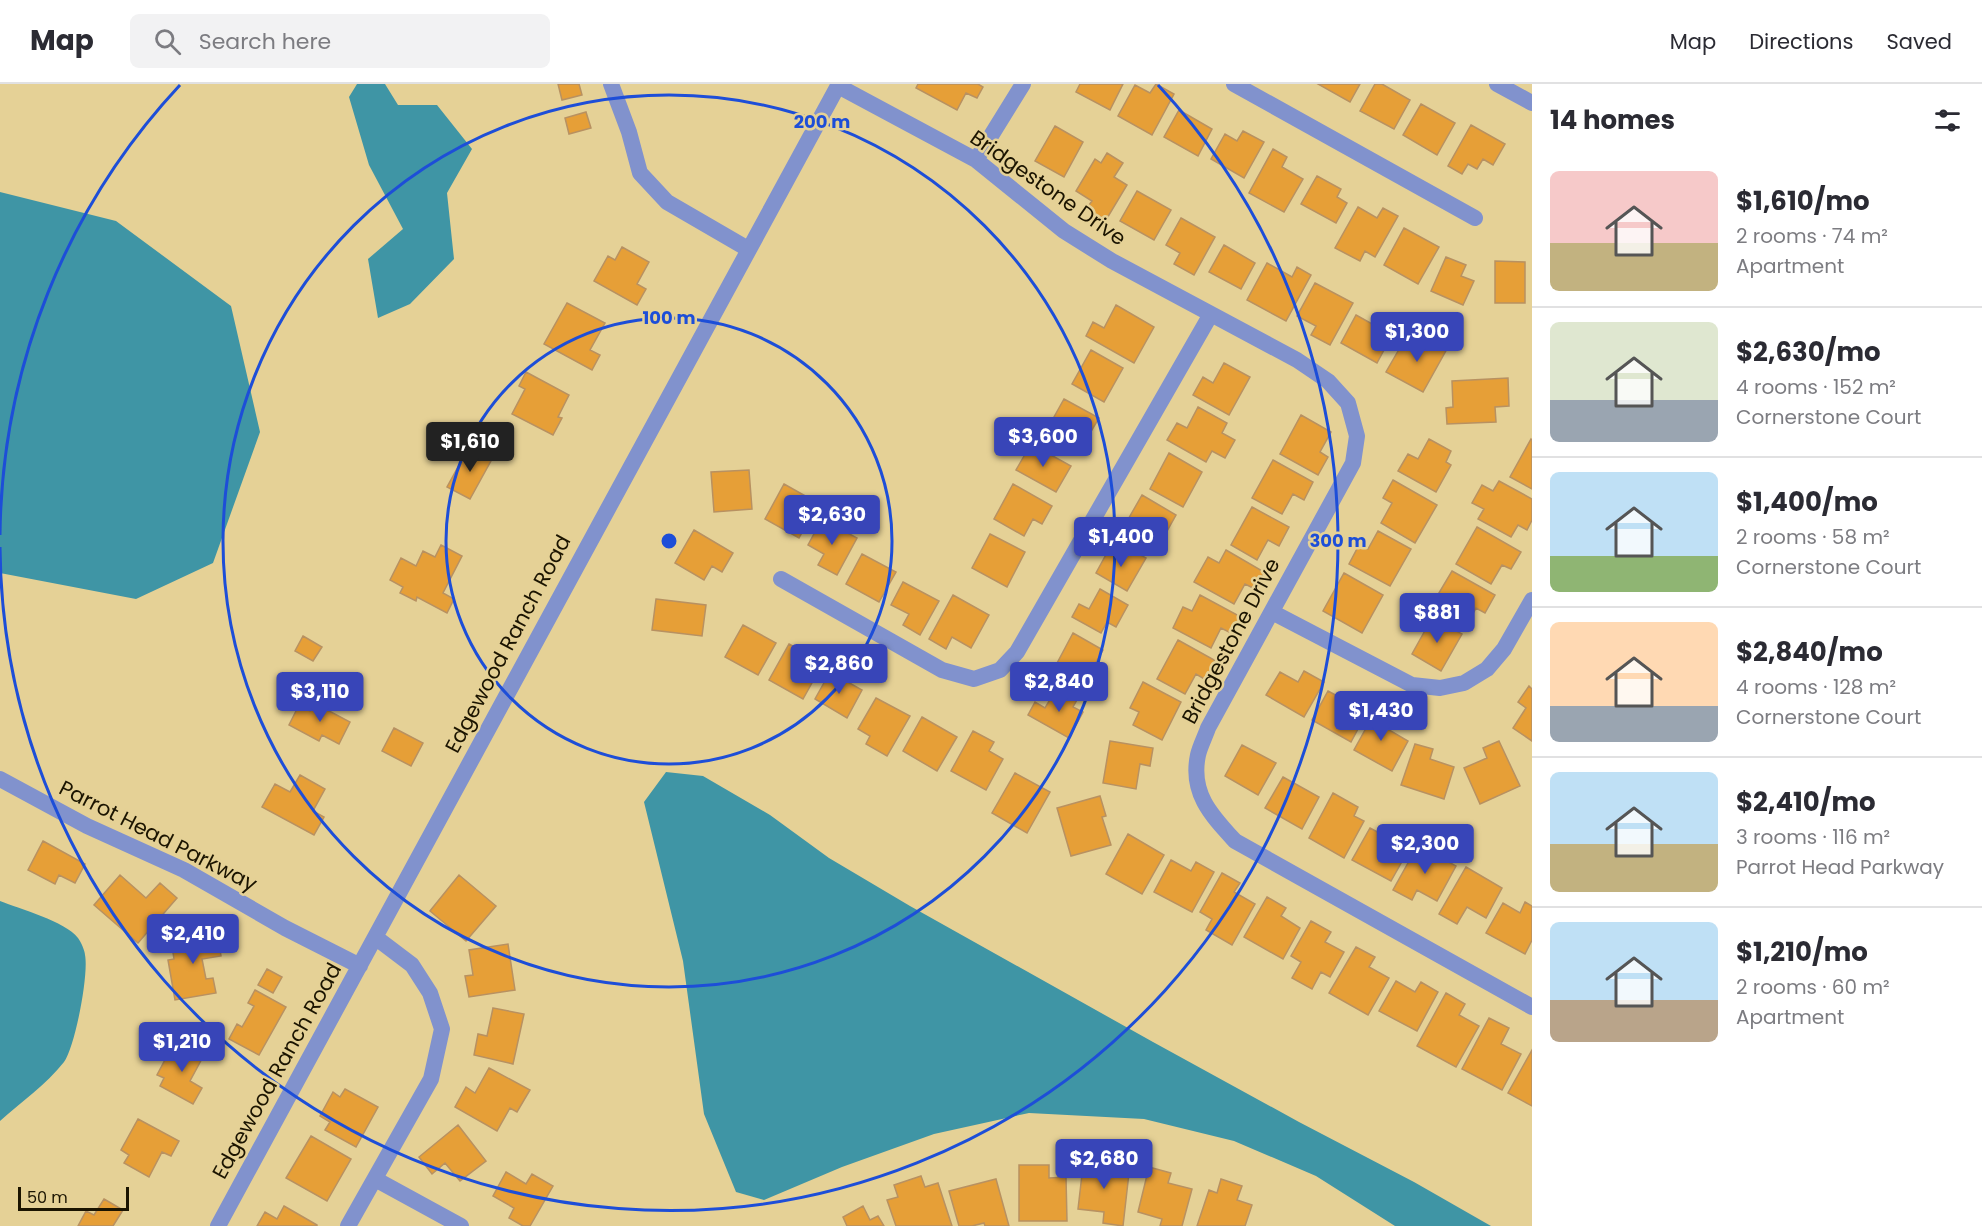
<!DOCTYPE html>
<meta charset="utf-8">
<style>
:root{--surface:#fff;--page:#f2f2f3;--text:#2b2b33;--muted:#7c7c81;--line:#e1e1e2;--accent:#3845b8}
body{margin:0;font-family:Poppins,sans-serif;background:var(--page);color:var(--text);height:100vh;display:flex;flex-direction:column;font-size:22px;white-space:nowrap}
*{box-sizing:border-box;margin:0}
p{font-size:20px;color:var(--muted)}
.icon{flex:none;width:33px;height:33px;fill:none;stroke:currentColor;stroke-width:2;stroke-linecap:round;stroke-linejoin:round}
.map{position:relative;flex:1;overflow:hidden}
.drawer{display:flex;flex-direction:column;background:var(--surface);width:450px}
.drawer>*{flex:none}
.scale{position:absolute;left:18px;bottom:15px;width:111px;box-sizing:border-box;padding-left:6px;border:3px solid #1b1400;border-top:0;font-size:16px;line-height:21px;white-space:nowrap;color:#1b1400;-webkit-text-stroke:4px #e5d196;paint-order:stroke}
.price{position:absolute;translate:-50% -51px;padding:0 14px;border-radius:6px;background:var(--accent);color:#fff;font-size:20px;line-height:39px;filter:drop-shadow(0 2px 3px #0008)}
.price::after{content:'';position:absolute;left:50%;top:36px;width:18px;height:14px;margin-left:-9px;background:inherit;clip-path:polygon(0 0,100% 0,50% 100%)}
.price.on{background:#222;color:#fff}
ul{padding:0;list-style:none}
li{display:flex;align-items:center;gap:18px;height:150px;padding:0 18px}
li+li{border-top:2px solid var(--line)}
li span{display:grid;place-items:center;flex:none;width:168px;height:120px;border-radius:9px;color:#555}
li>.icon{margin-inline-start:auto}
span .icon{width:72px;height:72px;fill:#fffc;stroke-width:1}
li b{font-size:26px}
h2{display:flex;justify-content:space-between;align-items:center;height:72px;padding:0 18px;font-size:26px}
header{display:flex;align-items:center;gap:36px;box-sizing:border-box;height:84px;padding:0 30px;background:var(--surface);border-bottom:2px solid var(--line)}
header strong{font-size:28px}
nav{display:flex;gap:33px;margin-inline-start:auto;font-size:21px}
.search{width:420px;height:54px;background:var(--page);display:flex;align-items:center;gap:15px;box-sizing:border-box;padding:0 21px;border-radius:9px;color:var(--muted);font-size:22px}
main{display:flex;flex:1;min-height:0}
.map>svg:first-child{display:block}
.water{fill:#3f95a5}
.building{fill:#e69f37;stroke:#b89161;stroke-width:1.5}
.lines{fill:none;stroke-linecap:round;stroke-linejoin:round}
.minor{stroke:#8192cd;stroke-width:16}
.ring{fill:none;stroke:#1d4ed8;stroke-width:3}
.labels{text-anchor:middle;stroke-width:5;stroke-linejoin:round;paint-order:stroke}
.street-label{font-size:21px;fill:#1b1400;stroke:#e5d196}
.centre{fill:#1d4ed8;stroke:#e5d196;stroke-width:3}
.ring-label{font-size:18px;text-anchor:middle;font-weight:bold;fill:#1d4ed8;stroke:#e5d196;stroke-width:5;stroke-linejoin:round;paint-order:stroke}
</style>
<header>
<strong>Map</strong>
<div class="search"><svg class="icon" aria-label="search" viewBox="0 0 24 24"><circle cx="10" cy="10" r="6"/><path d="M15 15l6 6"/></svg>Search here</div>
<nav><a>Map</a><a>Directions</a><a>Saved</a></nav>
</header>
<main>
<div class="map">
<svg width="1532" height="1142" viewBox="0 0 1532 1142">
<rect width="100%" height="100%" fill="#e5d196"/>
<path class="water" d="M357,0H385L398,21H437L472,65L447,109L454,175L410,220L378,234L368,175L403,145L369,81L349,13Z
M0,108L116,137L231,222L260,348L213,479L136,515L0,489Z
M666,688L703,692L770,731L829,774L910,822L1153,958L1299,1038L1414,1098L1491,1142H1395L1316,1092L1234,1057L1144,1035L1029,1029L934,1050L842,1083L764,1116L736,1108L704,1030L683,877L644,718Z
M0,817C20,825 65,837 78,854C81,858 85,867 85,871C89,890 75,963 64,978C46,1001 21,1018 0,1037Z"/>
<path class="building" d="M558,0H579L582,11L562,16Z
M918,0H978L983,3L977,14L966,9L957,26L916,4Z
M1080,0H1123L1110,26L1076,8Z
M1156,0L1174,10L1152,51L1118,32L1135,1L1150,9Z
M1318,0H1360L1350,18Z
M1375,0H1382L1410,16L1394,45L1360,27Z
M1421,20L1455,39L1437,71L1403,51Z
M1179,26L1212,45L1198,72L1164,53Z
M586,28L591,44L569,50L565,34Z
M1471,41L1505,60L1493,81L1483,75L1477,85L1468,80L1462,90L1448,82Z
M1055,42L1083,58L1064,93L1035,77Z
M1243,47L1264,58L1244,94L1211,75L1225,50L1237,57Z
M1273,65L1287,73L1282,83L1303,95L1284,128L1249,109Z
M1107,69L1123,79L1114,93L1127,101L1106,136L1086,125L1092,117L1076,107L1095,75L1101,79Z
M1317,92L1341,105L1337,113L1347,119L1336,139L1301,120Z
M1137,107L1171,126L1154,156L1120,137Z
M1358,123L1377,134L1383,124L1398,132L1375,173L1365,167L1360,177L1335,164Z
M1181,134L1215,153L1194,191L1174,180L1180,169L1166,161Z
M1404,144L1439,163L1418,200L1384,181Z
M1224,161L1255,179L1241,205L1209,188Z
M622,163L649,178L637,200L646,205L637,221L594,197L608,172L615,176Z
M1446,173L1466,181L1461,192L1474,197L1463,221L1431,207Z
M1495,177L1525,178V219H1495Z
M1267,179L1292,193L1297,183L1311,191L1286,237L1247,216Z
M1315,199L1353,219L1330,261L1311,251L1316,242L1297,232Z
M567,219L605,239L590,266L600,271L592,286L544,260Z
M1116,221L1154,243L1134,279L1086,252L1093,238L1104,244Z
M1356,231L1392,251L1377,279L1341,259Z
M1429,253L1448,263L1423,308L1386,288L1405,255L1422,265Z
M1091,266L1123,284L1104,318L1072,300Z
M1224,279L1250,293L1229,331L1193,311L1203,293L1213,299Z
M526,288L569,311L558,333L562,334L553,351L512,330L525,305L519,302Z
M1508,294L1509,322L1495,323L1496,338L1447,340L1446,324L1453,323L1452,297Z
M1064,315L1099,334L1083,361L1049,342Z
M1198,323L1227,339L1222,349L1235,356L1225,374L1212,367L1206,378L1167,356L1177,339L1187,344Z
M1301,331L1331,348L1320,368L1328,373L1318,391L1280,370Z
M1429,355L1451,367L1446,378L1451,381L1436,408L1398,387L1408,370L1418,375Z
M1531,355L1532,356V405L1510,393Z
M1031,360L1071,382L1056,408L1016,386Z
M469,363L492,375L470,415L447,403Z
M1169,369L1202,388L1183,423L1150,405Z
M1273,376L1313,398L1304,416L1293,410L1282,430L1252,414Z
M749,386L752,425L714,428L711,388Z
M1393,396L1437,421L1415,459L1381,439L1392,419L1383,414Z
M1499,397L1532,415V436L1527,446L1518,441L1511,453L1478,435L1484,425L1472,419L1482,401L1493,407Z
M784,400L818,419L799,454L765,435Z
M1013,400L1052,422L1042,440L1033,435L1024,452L994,435Z
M1142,411L1176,431L1157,465L1122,446Z
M1252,423L1289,443L1279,462L1268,456L1257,476L1231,461Z
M822,435L857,454L837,491L818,481L824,470L808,461Z
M1477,443L1521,468L1511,485L1502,481L1491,500L1456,480Z
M694,446L733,469L722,488L712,482L704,496L675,479Z
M1378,447L1411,465L1390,502L1349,480L1359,461L1368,465Z
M990,450L1025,468L1007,503L972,484Z
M441,461L462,472L443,509L454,515L447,529L417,513L416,517L400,509L403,503L390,496L401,474L416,482L423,467L435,473Z
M1125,462L1146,474L1127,507L1096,489L1108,467L1119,472Z
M1226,466L1264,488L1255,505L1245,500L1234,520L1194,498L1208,473L1219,479Z
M862,470L896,488L879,518L846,500Z
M1452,487L1495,511L1485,529L1476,524L1466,543L1430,524Z
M1344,489L1383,511L1362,549L1323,527Z
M903,498L939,517L920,551L903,541L909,530L891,521Z
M1100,505L1128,521L1116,543L1107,538L1101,549L1072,533L1079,520L1089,525Z
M953,511L989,531L971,564L952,553L946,565L929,555Z
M1200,511L1241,533L1233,550L1221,544L1211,564L1173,544L1183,523L1192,527Z
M656,515L706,521L702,552L652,546Z
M1432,534L1462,550L1441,587L1412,570Z
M743,541L776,559L758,591L725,573Z
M1073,549L1103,566L1084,599L1055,583Z
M303,552L322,563L313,577L295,567Z
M1178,556L1216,577L1206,596L1196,590L1185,610L1157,595Z
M789,560L823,579L803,615L769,596Z
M1304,587L1324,598L1304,633L1266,611L1280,588L1298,598Z
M830,588L862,606L847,634L815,615Z
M1143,598L1181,618L1162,656L1133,641L1139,628L1130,624Z
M1058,602L1078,614L1073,623L1083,628L1069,654L1028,631L1035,618L1045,624Z
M1529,602L1532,605V657L1513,644L1526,624L1518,618Z
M1328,607L1367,628L1351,658L1312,636Z
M876,614L910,632L887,672L866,660L870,652L858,645Z
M314,619L350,638L339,660L322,651L319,657L289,641L299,621L310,627Z
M1376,626L1394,636L1389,646L1408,657L1392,687L1354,666Z
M922,633L957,653L937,687L903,667Z
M394,644L423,659L411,682L382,667Z
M973,647L994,658L989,667L1003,675L986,706L951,687Z
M1110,657L1153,664L1150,682L1140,680L1136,705L1103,699Z
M1499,657L1520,702L1480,720L1464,684L1487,674L1483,664Z
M1415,660L1433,665L1430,675L1454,683L1444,715L1401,701Z
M1242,661L1276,679L1258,711L1225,692Z
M1015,689L1050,708L1027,749L992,729Z
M300,691L325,705L313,727L324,733L314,751L262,723L275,700L290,708Z
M1283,693L1319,713L1302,745L1265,724Z
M1333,709L1358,723L1354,732L1364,737L1344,774L1309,754Z
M1100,712L1106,732L1102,733L1111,761L1071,772L1057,724Z
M1370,744L1409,765L1391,797L1352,776Z
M1128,750L1164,771L1142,810L1106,790Z
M43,757L85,780L75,799L59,791L55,800L28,786Z
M1418,761L1456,782L1437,817L1417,806L1412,816L1393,806Z
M1171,776L1191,787L1196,778L1214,788L1192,828L1154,808Z
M1466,783L1502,804L1486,834L1467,823L1457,840L1439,830Z
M1222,789L1240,799L1234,808L1255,820L1232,861L1206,846L1212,835L1200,828Z
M120,791L146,814L160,799L177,814L138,859L94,821Z
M459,791L496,822L466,857L430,827Z
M1267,813L1286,824L1281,832L1300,844L1283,875L1244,853Z
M1525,818L1532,822V856L1525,870L1486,849L1503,819L1520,829Z
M1311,837L1331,848L1325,858L1344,868L1330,893L1321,888L1312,905L1292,894L1301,878L1291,872Z
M217,848L221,872L202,875L206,895L213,894L216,909L175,916L168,876L174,875L171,856Z
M508,860L515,906L469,913L465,892L473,891L469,866Z
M1356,863L1375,873L1369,883L1389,894L1368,931L1329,909Z
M267,885L282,893L273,909L258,901Z
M1396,897L1415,908L1421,898L1438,908L1417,947L1379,927Z
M255,906L286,923L259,971L229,955L237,940L242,943L254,922L248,919Z
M1446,909L1465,920L1459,931L1479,942L1456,983L1417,962Z
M493,924L524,930L513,980L474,971L478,950L487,952Z
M1489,934L1509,944L1501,960L1521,970L1502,1006L1462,985Z
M184,958L205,969L190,997L202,1004L193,1020L160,1002L164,994L157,991L167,972L174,976Z
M1532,966V1022L1508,1009Z
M489,984L530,1006L517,1028L510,1024L497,1047L455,1023L466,1003L475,1009Z
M345,1005L378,1023L356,1063L325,1046L330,1038L320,1032L333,1008L340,1013Z
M138,1035L179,1057L171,1072L162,1068L149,1093L124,1079L129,1071L121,1066Z
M458,1041L486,1077L460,1097L445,1079L432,1090L419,1073Z
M311,1052L351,1075L327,1117L286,1094Z
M1084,1073L1118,1077L1117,1088L1129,1089L1123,1142L1103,1139L1104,1128L1078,1125Z
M1019,1081H1049V1094L1066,1093L1067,1137H1019Z
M1149,1083L1171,1089L1168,1099L1192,1105L1182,1142H1160L1162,1135L1138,1128Z
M506,1088L526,1100L532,1090L553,1102L530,1142H523L509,1134L514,1124L493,1112Z
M921,1092L925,1103L938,1099L952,1142H896L887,1116L898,1113L894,1101Z
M996,1095L1009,1142H985L984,1139L972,1142H959L949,1107Z
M1221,1095L1242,1102L1237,1116L1252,1121L1245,1142H1197L1209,1106L1217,1109Z
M104,1115L123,1126L113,1142H78L86,1127L94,1131Z
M284,1122L317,1141V1142H257L265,1128L277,1135Z
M863,1122L870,1136L878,1132L884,1142H847L843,1133Z"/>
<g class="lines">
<path class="minor" d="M611,0L629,48L640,89L667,118L748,165
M1234,0L1475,134
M1497,0L1532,19
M838,2L976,76L1064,147L1112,177L1297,276L1328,297L1348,319L1357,352L1353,379L1208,644C1205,653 1200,662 1198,671C1190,709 1211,731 1235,757L1532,923
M976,76L1023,0
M781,495L942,586L974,595L1000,586L1017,568L1211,230
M1272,528L1412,601L1440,604L1464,599L1487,585L1504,565L1532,516
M0,695L87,742L184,786L285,844L360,882
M375,1095L461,1142
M218,1142L839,0
M348,1142L431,995L442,945L430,909L412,881L375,853"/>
</g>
<g class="ring">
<circle cx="669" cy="457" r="223"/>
<circle cx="669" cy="457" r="446"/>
<path d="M0 451A669 669 0 0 1 180 1M1158 1A669 669 0 1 1 0 463"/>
</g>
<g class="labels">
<g class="street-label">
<text transform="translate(1048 104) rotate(35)" y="7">Bridgestone Drive</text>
<text transform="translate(1231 557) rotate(-62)" y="7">Bridgestone Drive</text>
<text transform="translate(508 560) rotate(-62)" y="7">Edgewood Ranch Road</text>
<text transform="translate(158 752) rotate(27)" y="7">Parrot Head Parkway</text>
<text transform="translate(277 987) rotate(-61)" y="7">Edgewood Ranch Road</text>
</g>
</g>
<circle cx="669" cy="457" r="9" class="centre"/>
<g class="ring-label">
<text x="822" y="44">200 m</text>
<text x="669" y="240">100 m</text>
<text x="1338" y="463">300 m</text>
</g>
</svg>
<div class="scale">50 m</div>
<b class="price" style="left:1417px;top:279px">$1,300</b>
<b class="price" style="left:1043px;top:384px">$3,600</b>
<b class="price on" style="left:470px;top:389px">$1,610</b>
<b class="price" style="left:832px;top:462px">$2,630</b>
<b class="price" style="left:1121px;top:484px">$1,400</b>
<b class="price" style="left:1437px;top:560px">$881</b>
<b class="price" style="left:839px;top:611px">$2,860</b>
<b class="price" style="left:1059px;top:629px">$2,840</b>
<b class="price" style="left:320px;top:639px">$3,110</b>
<b class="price" style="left:1381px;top:658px">$1,430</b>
<b class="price" style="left:1425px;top:791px">$2,300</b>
<b class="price" style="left:193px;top:881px">$2,410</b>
<b class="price" style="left:182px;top:989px">$1,210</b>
<b class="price" style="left:1104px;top:1106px">$2,680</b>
</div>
<section class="drawer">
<h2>14 homes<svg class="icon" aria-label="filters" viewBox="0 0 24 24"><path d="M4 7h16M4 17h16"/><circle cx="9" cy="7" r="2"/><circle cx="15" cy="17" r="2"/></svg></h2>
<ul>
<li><span style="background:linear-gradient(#f6c9c9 60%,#c2b280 0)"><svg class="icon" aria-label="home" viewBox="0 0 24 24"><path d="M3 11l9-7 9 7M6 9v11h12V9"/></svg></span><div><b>$1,610/mo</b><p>2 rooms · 74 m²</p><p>Apartment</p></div></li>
<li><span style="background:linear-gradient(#dfe7d0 65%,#9aa5b1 0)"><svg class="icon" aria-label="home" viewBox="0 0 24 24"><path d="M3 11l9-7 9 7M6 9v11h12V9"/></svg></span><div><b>$2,630/mo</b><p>4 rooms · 152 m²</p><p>Cornerstone Court</p></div></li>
<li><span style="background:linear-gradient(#bfe0f5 70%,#8fb573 0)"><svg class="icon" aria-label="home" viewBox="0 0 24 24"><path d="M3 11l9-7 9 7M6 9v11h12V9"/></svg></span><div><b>$1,400/mo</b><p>2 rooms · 58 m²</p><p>Cornerstone Court</p></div></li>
<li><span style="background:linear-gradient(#ffd9b3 70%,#9aa5b1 0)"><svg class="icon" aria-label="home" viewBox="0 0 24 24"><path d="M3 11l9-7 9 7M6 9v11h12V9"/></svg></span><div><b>$2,840/mo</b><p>4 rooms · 128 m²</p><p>Cornerstone Court</p></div></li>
<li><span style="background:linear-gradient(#bfe0f5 60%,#c2b280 0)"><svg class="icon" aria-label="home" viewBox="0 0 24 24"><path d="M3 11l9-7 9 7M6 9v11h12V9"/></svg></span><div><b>$2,410/mo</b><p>3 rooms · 116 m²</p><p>Parrot Head Parkway</p></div></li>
<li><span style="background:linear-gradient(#bfe0f5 65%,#b9a48a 0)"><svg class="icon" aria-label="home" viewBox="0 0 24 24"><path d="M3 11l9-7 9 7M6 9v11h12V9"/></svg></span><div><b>$1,210/mo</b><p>2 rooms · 60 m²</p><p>Apartment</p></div></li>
</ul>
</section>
</main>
